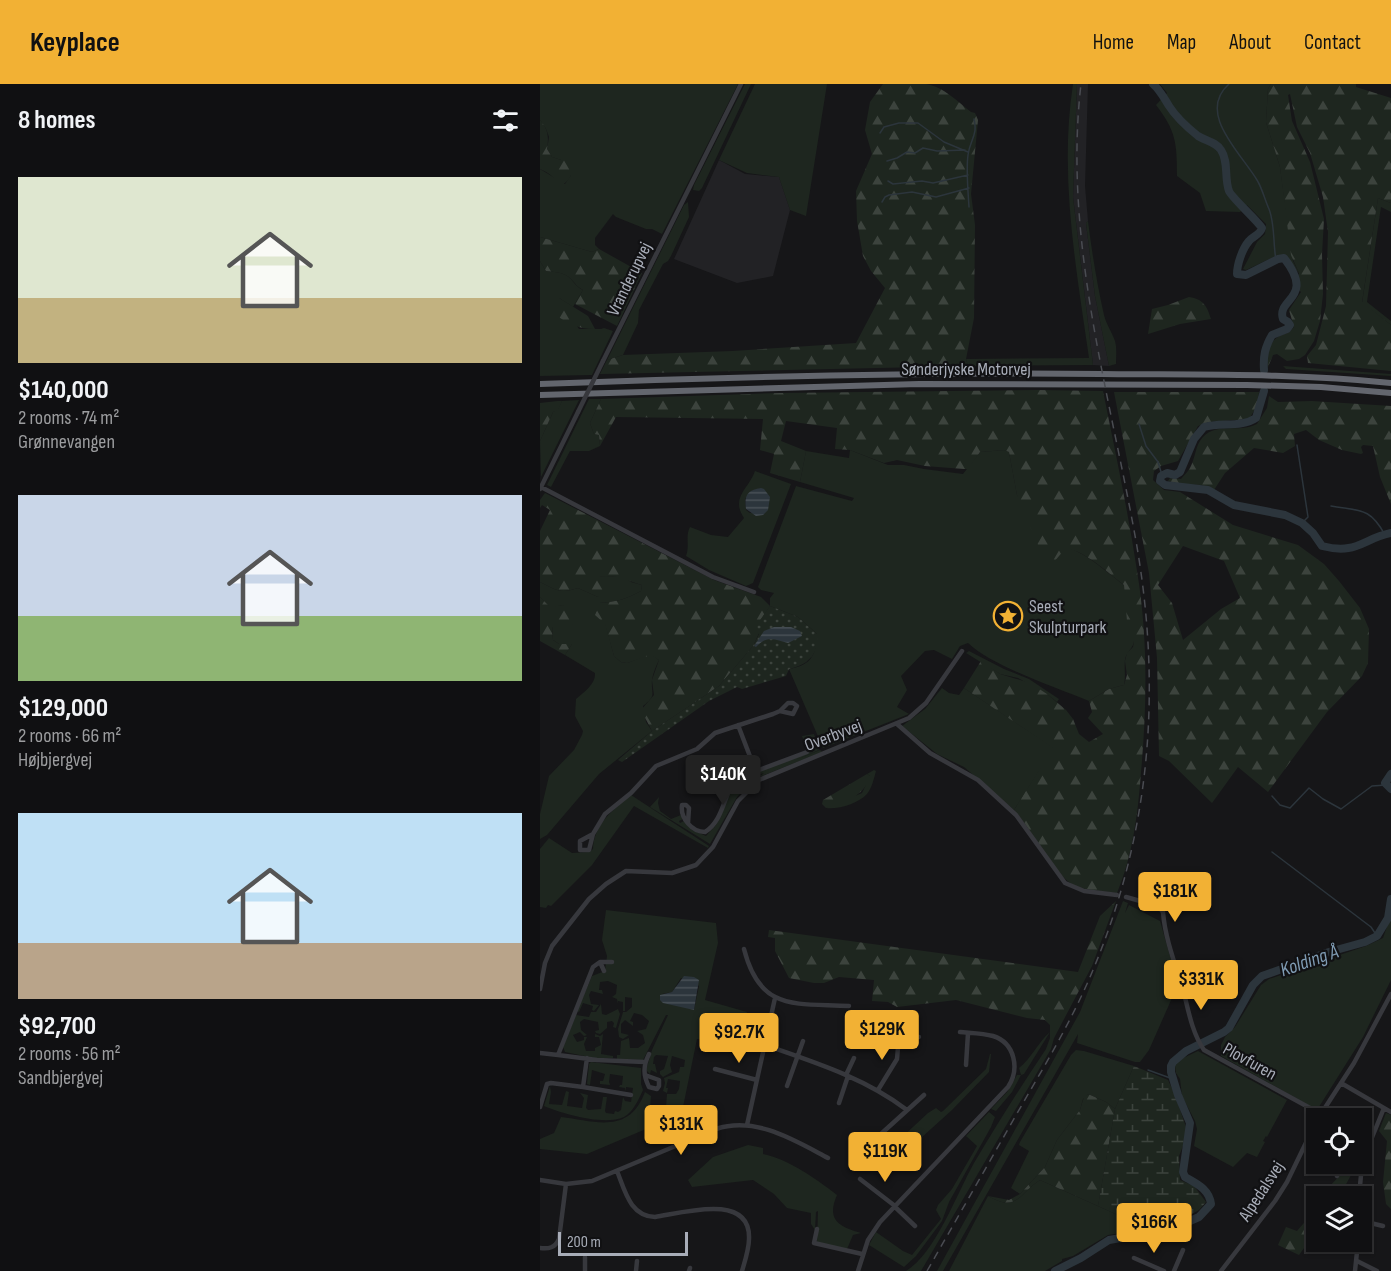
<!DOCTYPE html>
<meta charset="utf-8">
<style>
:root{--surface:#101012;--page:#1e1e20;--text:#f1f3f6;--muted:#9c9d9f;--line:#303032;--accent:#f2b134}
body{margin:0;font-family:"Sofia Sans Condensed",sans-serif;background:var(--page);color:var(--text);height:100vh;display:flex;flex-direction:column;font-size:22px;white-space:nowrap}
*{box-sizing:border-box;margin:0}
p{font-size:20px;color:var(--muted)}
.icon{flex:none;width:33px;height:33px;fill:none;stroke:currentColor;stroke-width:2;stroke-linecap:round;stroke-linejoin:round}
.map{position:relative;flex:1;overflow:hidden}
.side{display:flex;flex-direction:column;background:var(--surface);width:540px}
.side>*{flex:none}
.fabs{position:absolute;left:766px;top:1024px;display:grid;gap:12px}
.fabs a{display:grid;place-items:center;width:66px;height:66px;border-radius:0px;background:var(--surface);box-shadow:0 2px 4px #0004,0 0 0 2px var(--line);font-size:30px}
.scale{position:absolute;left:18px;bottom:15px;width:130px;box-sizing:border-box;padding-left:6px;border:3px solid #a8adb8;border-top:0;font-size:16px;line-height:21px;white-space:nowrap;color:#a8adb8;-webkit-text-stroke:4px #111113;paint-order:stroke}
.price{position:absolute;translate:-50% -51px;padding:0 14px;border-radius:6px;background:var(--accent);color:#111;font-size:20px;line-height:39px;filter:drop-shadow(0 2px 3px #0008)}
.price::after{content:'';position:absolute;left:50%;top:36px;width:18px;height:14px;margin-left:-9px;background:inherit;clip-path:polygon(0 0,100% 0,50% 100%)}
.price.on{background:#222;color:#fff}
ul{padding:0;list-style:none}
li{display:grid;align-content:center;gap:12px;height:318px;padding:0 18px}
li span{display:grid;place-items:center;height:186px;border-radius:0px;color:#555}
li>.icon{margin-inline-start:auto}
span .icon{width:108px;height:108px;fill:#fffc;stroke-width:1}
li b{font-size:26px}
h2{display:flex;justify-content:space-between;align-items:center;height:72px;padding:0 18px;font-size:26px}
header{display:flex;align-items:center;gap:36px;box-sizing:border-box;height:84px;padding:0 30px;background:var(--accent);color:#111}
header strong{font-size:28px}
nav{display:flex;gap:33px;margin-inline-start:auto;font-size:21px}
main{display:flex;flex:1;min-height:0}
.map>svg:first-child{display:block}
.built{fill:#222225}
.green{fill:#1e261f;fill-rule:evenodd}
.forest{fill:url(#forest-firs);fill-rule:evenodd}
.wetland{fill:url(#wetland-marsh)}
.park{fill:url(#park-dots)}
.water{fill:url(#water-rules)}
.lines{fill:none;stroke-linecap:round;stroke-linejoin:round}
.stream{stroke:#2c353c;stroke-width:1.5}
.river{stroke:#2c353c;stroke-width:8}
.minor{stroke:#37383d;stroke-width:4.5}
.highway{stroke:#63666e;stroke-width:6}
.rail{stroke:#4a4c52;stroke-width:1.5;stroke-dasharray:8 6;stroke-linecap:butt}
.minor-bridge{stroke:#37383d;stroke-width:4.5}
.labels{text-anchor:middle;stroke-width:4.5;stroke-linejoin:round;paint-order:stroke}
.street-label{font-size:18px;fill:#a8adb8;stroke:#111113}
.poi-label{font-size:18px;fill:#a8adb8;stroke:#111113;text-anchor:start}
.water-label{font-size:20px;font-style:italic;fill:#7f9bb3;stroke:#111113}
</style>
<header>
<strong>Keyplace</strong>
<nav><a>Home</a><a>Map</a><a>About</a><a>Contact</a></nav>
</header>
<main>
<section class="side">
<h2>8 homes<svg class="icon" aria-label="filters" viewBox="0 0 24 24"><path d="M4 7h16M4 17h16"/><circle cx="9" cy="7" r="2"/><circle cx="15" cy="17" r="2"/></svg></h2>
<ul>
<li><span style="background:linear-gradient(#dfe7d0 65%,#c2b280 0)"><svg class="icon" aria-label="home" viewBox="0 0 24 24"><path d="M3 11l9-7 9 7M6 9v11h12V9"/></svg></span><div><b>$140,000</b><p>2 rooms · 74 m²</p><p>Grønnevangen</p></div></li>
<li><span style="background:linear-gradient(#c9d6e8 65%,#8fb573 0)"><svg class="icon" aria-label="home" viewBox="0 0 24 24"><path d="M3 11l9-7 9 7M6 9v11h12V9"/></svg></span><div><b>$129,000</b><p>2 rooms · 66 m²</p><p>Højbjergvej</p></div></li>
<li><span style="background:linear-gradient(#bfe0f5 70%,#b9a48a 0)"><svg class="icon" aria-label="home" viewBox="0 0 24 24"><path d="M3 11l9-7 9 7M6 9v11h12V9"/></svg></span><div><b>$92,700</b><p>2 rooms · 56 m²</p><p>Sandbjergvej</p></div></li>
</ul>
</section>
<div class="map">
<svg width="851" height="1187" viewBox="0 0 851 1187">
<defs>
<pattern id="forest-firs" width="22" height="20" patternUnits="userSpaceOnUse" patternTransform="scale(1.5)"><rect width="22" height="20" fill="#1e261f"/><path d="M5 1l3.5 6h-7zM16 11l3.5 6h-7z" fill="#3c433d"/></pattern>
<pattern id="wetland-marsh" width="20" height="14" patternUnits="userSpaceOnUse" patternTransform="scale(1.5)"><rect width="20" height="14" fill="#1e261f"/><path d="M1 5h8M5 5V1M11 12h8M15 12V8" fill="none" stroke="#3c433d"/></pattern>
<pattern id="park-dots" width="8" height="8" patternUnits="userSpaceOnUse" patternTransform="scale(1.5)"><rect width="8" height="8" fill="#1e261f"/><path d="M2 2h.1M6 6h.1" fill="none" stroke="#3c433d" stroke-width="1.8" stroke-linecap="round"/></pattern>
<pattern id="water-rules" width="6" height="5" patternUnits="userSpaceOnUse" patternTransform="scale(1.5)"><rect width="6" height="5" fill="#2c353c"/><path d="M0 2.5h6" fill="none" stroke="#485056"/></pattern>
</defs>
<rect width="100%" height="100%" fill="#161618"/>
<path class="built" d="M537,0H548L545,102L548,137L546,139L555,212L569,282L553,281L533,113Z
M179,76L205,90L239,93L250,126L233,192L197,199L134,175Z"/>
<path class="green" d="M0,0H198L122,150L112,145H106L76,133L73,130L55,154V161L59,165L52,168L0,153V85L25,100L31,91L21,76L12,73L7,65L9,53L6,45L0,36Z
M205,0H211L162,104L159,107L153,106L154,101Z
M215,0H287L266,132L250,126L239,93L207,89L179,76Z
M533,0H537L533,113L553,281L428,282L426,275L549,274C536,183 519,92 533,0Z
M620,0H731L728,5L726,38L740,83L753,177L760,191L746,171L736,172L706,186L703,185L717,158L725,150L726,140L707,121L700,128L666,127L660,109L637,92C637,59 636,47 616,21L627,9Z
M838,114L851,119V128L841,123L827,218L851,237V241L822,219Z
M148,118L149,133L131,172L128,177L123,180L99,226L98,239L83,271L67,276L144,121Z
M548,137C552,169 557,200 564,231C566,240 572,248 575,257C577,264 576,273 576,280L569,282L555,212L546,139Z
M0,177L6,187C15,188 25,188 31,195C36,201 36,202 43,206L33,223L19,214L39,245H61L64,244L73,247L52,291L0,292Z
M743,282L851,290V292L746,285Z
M49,315H61L50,339L54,350L59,351L60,362L49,367H30L11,403L7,401Z
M39,316L1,393L0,357L13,328L18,325L22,317Z
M310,366L348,381H364L384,385L423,390L440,368L464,366L469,368L477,411L525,464C541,464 570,491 584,501L594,558C592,566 586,568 585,576C584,585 586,592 584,601L569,605L549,617C517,604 452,582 428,559L420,562L412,575L394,566L385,567L361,592L367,606L357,623L369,630L283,664L249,585C271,581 276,572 277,550L258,533L230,522V514L234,509L221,506L218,503L256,402L312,417L314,414L260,398L266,367L309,374Z
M215,387L251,400L213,499L206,502L169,486L146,472C150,462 145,452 150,443L171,451L188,453L204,434C190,413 209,405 215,387ZM221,404L226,428L210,429L206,426L205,415L212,407Z
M65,492L85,493L91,498L102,501L101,507C87,515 76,518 60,519L74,572L81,578L87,579L111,570L119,576C116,582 113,589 112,596C111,611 117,611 103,622L106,638L112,647L59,690L7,751L0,755V730L9,692L34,666L42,651L43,647L35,632L36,615C44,608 56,600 55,589L25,571L32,560H19L13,556L12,542H33L23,521L10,524L0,513V498C17,506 19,510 38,504L58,513L59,493Z
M429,567L464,585L489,595L519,615L517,618L508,611L478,594L460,590L426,569Z
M402,604L409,609L419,611L424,604L514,664L474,726L424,683L397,670L362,642L385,625Z
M274,650L279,666L256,676L280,666L282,668L222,692H220L224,689L218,691V686L268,668L262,652Z
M334,686L336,687C334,694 332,704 327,710C319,719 298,726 286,724L322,709L330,692L327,690Z
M211,689L214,695L197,713L170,760L110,723L119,713L118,719L120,727L131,735L141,731L143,735L139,737L140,739L144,737L152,746L166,752L176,741L191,703L194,704L196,696Z
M91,711L169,762L168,764L94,722L52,781L11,822L8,821L6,824L0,823V765L9,754L32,769L49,768L53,765C54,740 73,726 91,711Z
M583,817L588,819L585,829L589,821L620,837L639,903L632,914L609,966L600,978H595L537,959L538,950L403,1187H397L540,928Z
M66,826L176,839L178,859L165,916L207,928L199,963L173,955H157L143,1023L146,1028L47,1070L0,1065V1055L14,1049L21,1033C55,1037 89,1051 105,1008L111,1012L110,1024L119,1026L120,1024L126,1023L127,1010H136L139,1005L140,997L128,995L126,1004H128L127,1009L123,1007L125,999L124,994L139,988L140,983H144L145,976L132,972L130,981L132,988L123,993L120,990V987L124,985L128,972L116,971L114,973L113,980H115L117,989L111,986L110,990L106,986L112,966L128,931H126L103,976L77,975V971H80L81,957L89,954L90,964H98L105,959L103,951L97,947L106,945L109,937L102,931L94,929L90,937L93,938V942L85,936L81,940V949L89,951L83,955L79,953L78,945L83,928H86L92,923V914L85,913V927H83V918L78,917V920L77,915L72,913L76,910L77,901L68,897L60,898L59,906H62L63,910L51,907L49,911L51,920L59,921L54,927L52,926L53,922L43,919L39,928L37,927L52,892L65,887L67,872L62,856ZM141,894L159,902L154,926L122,910L132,908Z
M851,831V896L823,953L777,1026L681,972V961L685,953L695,943L721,901L729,895L826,862L843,854Z
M61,920L62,930L66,931L78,925L80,930L76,944L73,943L74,939L72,937L67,938V944L60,950L56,949L55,947L59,946L58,938L44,935L40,938L41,946L47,951L44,952L40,948L33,951L37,958L44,956V953H47L44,960L46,967H55V964L61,961L59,953H55V950L60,952L63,950L61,970L73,972V974H54L25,968L23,963L36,931L49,933L51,928H56Z
M510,948L484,990L481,991L472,1008L456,1027L451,1025L467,1008L477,991H481L479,984C492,974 498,958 510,948Z
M510,954H514L511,965L381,1187H366C395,1170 417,1109 434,1079C457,1040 481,1002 506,965Z
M536,966L544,967L594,982L575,1025L566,1018L548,1010L543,1015L540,1026L517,1056L505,1083L480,1110L471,1104L489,1067L479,1061L480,1058L531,971Z
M658,967L747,1016L727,1053L726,1052L723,1057L725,1058L717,1073L707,1069L693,1083L654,1062L657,1045L655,1037L642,1012L640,995L636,989L635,982L639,976Z
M450,970H451L449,988L412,1026L381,1054V1057C370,1066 359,1074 349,1085L330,1069L329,1066L332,1062L341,1069L346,1068L388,1029L396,1024L401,1028L403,1027L446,985Z
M51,978L101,984V1000L103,1006C99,1015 93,1028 84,1033C64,1042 23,1030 4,1022L10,1002L11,1008L9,1020L22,1021L26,1007L29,1008L27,1022L42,1024L44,1014L40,1009L48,1011L46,1024L48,1026L61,1025L63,1013H67L65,1027L66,1029L74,1030L75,1027L78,1028L81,1026L83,1013L85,1017L91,1018L93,1004L86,1003V1007L85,1004L79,1003L80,1001H82L83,992L70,990L69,998L70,1001L60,1000V997H63L65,990L52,986L50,1001L47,1000L49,980Z
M449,1028L455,1033L451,1043L409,1118L402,1137L376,1172L364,1183L329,1161L336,1148L363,1167L372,1171L401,1135L396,1126L398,1121L412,1105L437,1062L426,1052Z
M208,1061L223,1064V1070C250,1076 275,1094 297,1111C286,1136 299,1143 321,1149L313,1151L307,1165L277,1158L278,1127L276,1128L275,1146L271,1140V1129L247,1124L234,1110L213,1096L152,1103L148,1096L173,1073Z
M500,1096L589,1136L602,1142L604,1146L568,1151L533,1172L522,1175V1177L505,1187H409L448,1112C478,1129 479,1109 500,1096Z"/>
<path class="forest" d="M343,0C357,0 373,0 386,0C404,3 418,18 431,28L435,29L438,36L431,110L435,141L434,234L426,275L428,282L60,290L67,276L83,271L193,267L316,259L345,204L331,187L323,172L317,137L316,107L332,70L325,46L330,18Z
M731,0H816V3L851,14V119L838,114L822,218L851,241V287L768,279L767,272L776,261L786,222L788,148L783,113L770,69L757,43L750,10L748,11L752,37L770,78L784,135L782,170L783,210L780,237L774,257L765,271L759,275L747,277L737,270L733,271L728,283C725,274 729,258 738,253C744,249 749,250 754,243L749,226L761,208L759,206L760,198L758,193L759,189L751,171L740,83L726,38L728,5Z
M0,36C8,45 9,53 7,65L12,73L21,76L32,71C36,82 32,97 20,102C15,93 9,89 0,85Z
M0,153L52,168L59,165L102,189L77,242L35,220L43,206C36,202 36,200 31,195C25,188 14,188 6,187L0,177Z
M649,213C663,215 667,222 671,235L640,240L608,250L612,225L628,221Z
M19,214L48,232L55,245C37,245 26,239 12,228Z
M497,306L563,307C575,367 588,427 597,487C608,553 607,621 601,688C598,728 593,771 577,809C564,807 548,807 536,802C514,793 492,745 474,726L513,664L424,604L441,577L460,590L490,599L507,610L526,626L533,635L539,650L549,658L563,650L548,634L552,628L549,617L569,605L584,601L587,591L585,577L587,569L593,563L594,558L588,549L584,501C571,491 541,463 525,465L513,479L502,471L477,411L469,368L464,366L440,368L428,385H424L385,382L357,376L344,379L310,366L295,365L297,344L246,337L241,357L266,367L260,398L230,389L234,370L220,366L223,335L76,333L60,362L59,351L54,350L50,339L61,315L240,309Z
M574,308H719L717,322L709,335L669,338L658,342L638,377L621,382L614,387L613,396L624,406L640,408L693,441L758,461L784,480L799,497L820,524L829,545L828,579L822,592L787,628L728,708L698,683L672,719L629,677L619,672L617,574L609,489ZM643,462L684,477L700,514L681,525L643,556L632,519L618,501Z
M729,312L738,318L772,317L851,322V420L840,393L833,362L823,361L821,363L823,369L821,370L802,366L779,356L766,346L754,350L755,362L743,369L714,364L685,389L674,406L661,401L640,400L628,397L630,394L641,395C644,391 648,388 650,384C655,375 655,365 660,357C673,336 699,350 717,340L727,324Z
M18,317H22L18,326L13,328L0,357V319Z
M5,409L174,496L221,513L230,522L214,546L219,549L213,562L179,602L112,647L101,626L114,611L112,596L119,576L111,571L87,579L81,578L74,572L65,540L55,531L60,519C76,518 87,515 101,507L102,501C85,496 78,490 59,493L67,501L58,513L38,504C19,510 17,506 0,498V447L10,426L2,421L0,424V416Z
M0,513L10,523L23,521L32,528L33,542L12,543L13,556L19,560H32L25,571L0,557Z
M327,690L330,692V694C323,712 304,720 286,724L282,720L283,716Z
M576,817L552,882L514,954H510V941L505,936L487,934L416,916L357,923L348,918L332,917L334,896L299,893L284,899H274L249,894L235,867V854L228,853L229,846L538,888L560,832Z
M548,1010L566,1018L575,1025L558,1122L500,1096C479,1109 478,1129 448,1112L469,1116L480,1110L505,1083L517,1056L540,1026L544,1013Z
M846,1029L851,1031V1125L846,1120L843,1098L847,1057L839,1047Z
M811,1080H817L799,1113H784L787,1105Z
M777,1119V1153L768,1165L764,1164L759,1171L738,1161L746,1143L757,1147L770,1132Z"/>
<path class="wetland" d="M594,982L628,996L635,1011L648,1049L639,1072L640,1096L654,1102L666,1118L659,1126L639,1137L626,1142L604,1146L602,1142L558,1122L575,1025Z"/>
<path class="park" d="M230,522L258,533L277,550C279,570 268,581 249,585L246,592L202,605L197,603L169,617L82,678L78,676L112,647L179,602L213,562L219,550L213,546Z"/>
<path class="water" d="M221,404L224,405L230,413L228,426L223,431L216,432L206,425C204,412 207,406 221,404Z
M234,543H251L260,547L262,552L248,559C236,556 226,551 216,563L214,562L224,547Z
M144,892L154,893L159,896L154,926L123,919L120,916V911L132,908Z"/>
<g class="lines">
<path class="stream" d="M689,0C656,29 701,69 717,96C722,104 725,116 729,125C735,140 733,160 736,176
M340,49L344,43L359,39H378L404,58L428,68
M347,77L357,74L367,68L375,69L383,64L397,67L425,66
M348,97L353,100L382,97L393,99L428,91
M342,118L345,113L349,111L372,108L396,113L429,104
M429,123C428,107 426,86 428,71C430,55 438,52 434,35
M599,340L606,362L618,378L622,391
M757,361L768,433L762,439
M791,422C820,427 830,423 845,451
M732,712L740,721L750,724L769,704L783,715L801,725L832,702L846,701
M732,768L831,843L837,852
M608,986L633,995
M589,1136L602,1142L607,1150"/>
<path class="river" d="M613,0C620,6 624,14 629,22C636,33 648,44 658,52C666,57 676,58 681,66C689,78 684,94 689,107C691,113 716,135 722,144C720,151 713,152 709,157C702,165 697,181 697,190L706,191L738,175L744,174C776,215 736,214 743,235L748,238L750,241L747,245L732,251C725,263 723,272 724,286
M724,307L716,334C701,344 681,338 664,343L654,355L640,388L635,391L627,389L621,392L620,397L625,401L668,406L694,421L745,431L762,439L773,449L782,462C817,471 822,455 851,449
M851,690L845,699L851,705
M515,1187L541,1174L569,1156L632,1145L659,1133L671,1120C669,1105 657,1100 645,1093L643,1088L650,1039L638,1011L631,988V982L633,978L646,967L684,948L689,944L713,901L722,892L789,868L825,858L837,852L848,834L851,815"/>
<path class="minor" d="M63,277L201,0
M1,403L173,493L214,508
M0,405L38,328
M357,640L390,669L438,696L476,731L525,799L544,807L577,811
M198,641L219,696
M148,739L149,724L146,721H142C140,734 152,748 165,748C183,737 184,711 195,695L267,668
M53,750L40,757V766H49L53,750L65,730L91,709L116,682L157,665L175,649L233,630L240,627L248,619H253L257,622L253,630L240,627
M586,813L618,822L623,828C625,854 635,880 643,905C648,925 652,949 664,966L781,1030
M204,865C220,928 255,919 309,922
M60,878L64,887
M0,905L5,879L12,862L49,815L66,800L86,787L132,789L156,781L173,763L198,717L219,696L369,634L386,619L422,567
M339,951L379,953
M225,961C274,978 325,994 367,1026
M0,969L18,971L53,883L60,878H72
M18,971L57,976L105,978
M47,974L43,1003L91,1011
M426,981L428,949
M175,985L217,996
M105,991L119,996V1002L117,1005L109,1003C103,991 103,982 109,970
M306,991L314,974
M801,999L851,1028
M247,1002L263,957
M338,1006L357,975L359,952
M299,1019L308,992
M0,1023L7,1000L11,999L43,1003
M779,1033L814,979L851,910
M207,1041L235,914
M342,1049L384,1011
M822,1078L844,1024
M77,1087C85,1107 90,1132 115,1133C142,1129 211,1108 209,1155C209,1165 205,1177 202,1187
M797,1092L803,1080
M320,1095L355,1122
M0,1096L26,1100L52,1097L176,1045C216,1032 254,1056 288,1074
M819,1113L822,1080
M354,1122L375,1142
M822,1137L843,1142
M277,1145L274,1159L322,1170
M797,1158L818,1167
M0,1164C9,1165 15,1164 19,1155L26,1100
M594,1174L624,1187
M817,1177L837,1187
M45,1187V1173
M96,1187L97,1177
M149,1187L150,1184
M318,1187L328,1156L340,1138L468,1003C480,985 475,959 453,952C443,949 431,949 420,948
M634,1187L643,1166
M681,1187L735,1117L747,1098L777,1036
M815,1187L818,1158"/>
<path class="highway" d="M0,300C187,293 374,288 561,290C658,291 755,289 851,299
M0,311L379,300L707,301L781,303L851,309"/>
<path class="rail" d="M387,1187C419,1131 451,1075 483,1019C508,976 534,932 553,886C611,747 622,605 596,457C569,306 523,155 541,0"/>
<path class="minor-bridge" d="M38,328L63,277"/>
</g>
<defs>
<g id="sight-ring" transform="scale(1.5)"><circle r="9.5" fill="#111113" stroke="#f2b134" stroke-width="1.5"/><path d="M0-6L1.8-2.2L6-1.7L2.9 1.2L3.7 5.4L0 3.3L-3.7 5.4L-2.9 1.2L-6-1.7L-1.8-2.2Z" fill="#f2b134"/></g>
</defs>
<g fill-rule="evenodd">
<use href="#sight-ring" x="468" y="532"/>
</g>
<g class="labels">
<g class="street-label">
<text transform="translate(89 195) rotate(-64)" y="6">Vranderupvej</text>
<text x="426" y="291">Sønderjyske Motorvej</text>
<text transform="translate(293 651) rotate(-21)" y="6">Overbyvej</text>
<text transform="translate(710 977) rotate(29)" y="6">Plovfuren</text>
<text transform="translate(721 1107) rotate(-57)" y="6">Alpedalsvej</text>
</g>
<g class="poi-label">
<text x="489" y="528">Seest<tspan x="489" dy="21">Skulpturpark</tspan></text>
</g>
<g class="water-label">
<text transform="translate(769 876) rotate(-19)" y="7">Kolding Å</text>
</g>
</g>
</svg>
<div class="fabs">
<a><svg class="icon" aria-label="locate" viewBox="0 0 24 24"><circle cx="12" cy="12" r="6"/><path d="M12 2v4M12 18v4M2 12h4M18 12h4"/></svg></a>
<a><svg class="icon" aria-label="layers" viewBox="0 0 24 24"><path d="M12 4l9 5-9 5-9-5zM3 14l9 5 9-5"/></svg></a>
</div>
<div class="scale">200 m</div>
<b class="price on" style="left:183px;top:722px">$140K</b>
<b class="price" style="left:635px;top:839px">$181K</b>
<b class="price" style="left:661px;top:927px">$331K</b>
<b class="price" style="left:342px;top:977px">$129K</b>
<b class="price" style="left:199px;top:980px">$92.7K</b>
<b class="price" style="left:141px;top:1072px">$131K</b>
<b class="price" style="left:345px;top:1099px">$119K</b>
<b class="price" style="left:614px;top:1170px">$166K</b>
</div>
</main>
